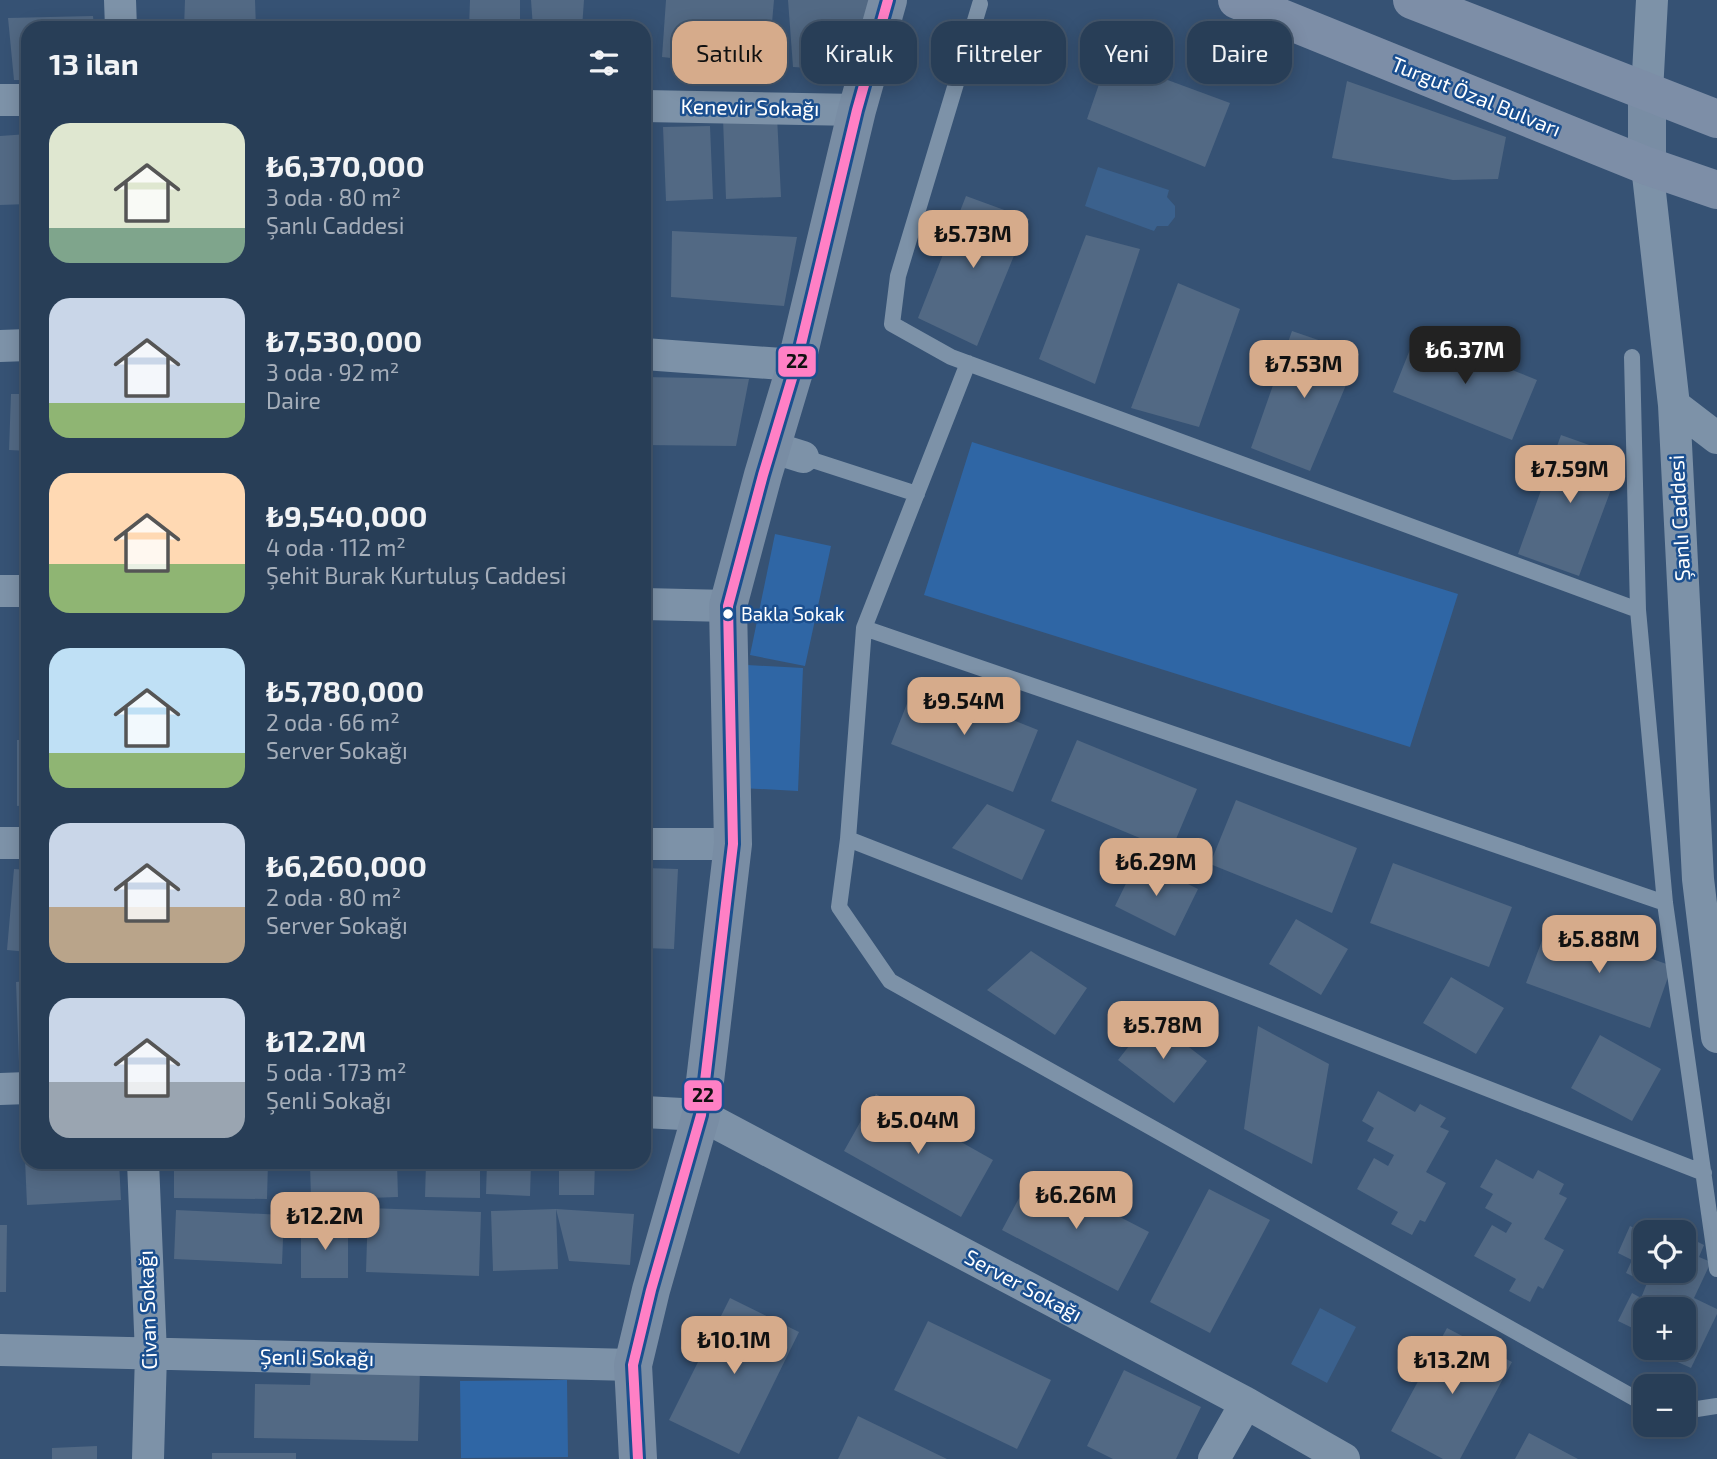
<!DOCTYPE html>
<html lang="tr">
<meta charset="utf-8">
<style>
:root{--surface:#283e57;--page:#344961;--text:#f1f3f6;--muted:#a5aeba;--line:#44576d;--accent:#d6ab8b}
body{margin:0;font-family:"Exo 2",sans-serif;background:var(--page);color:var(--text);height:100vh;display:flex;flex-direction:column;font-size:26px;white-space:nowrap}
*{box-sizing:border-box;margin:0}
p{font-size:23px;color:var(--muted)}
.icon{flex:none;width:38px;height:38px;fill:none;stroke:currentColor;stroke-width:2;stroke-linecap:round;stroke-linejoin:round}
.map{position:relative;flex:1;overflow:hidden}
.sheet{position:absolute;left:21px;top:21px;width:630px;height:1148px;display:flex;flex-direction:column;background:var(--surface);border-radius:21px;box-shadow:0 4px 18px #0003,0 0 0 2px var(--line)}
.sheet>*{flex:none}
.guide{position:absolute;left:672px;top:21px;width:665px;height:63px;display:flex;gap:14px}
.buttons{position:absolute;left:1633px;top:1220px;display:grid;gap:14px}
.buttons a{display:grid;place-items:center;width:63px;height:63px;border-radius:14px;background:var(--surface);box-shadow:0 4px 18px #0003,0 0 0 2px var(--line);font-size:35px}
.price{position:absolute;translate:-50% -60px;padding:0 16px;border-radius:14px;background:var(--accent);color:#111;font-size:23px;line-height:46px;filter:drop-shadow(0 2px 4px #0008)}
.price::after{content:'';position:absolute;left:50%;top:42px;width:21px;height:16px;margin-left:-10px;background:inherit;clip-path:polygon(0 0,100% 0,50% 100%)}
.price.active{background:#222;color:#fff}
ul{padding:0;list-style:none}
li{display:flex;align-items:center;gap:21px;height:175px;padding:0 28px}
li span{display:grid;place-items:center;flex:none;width:196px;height:140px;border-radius:21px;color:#555}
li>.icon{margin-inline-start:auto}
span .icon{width:84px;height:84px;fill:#fffc;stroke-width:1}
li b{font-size:30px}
h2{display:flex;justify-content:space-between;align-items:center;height:84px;padding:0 28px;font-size:30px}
.chip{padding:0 24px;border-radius:21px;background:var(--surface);box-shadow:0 4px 18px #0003,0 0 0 2px var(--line);font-size:24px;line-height:63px}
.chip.active{background:var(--accent);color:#111}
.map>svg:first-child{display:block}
.green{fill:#2f66a5}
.water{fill:#3b618d}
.building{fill:#526984}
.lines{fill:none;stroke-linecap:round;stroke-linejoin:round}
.lane{stroke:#7d92a8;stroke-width:16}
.street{stroke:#7d92a8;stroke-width:32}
.secondary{stroke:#798da4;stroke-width:38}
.primary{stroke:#7d8ea7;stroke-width:38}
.bus-1-casing{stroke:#1b4f8f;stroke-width:16}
.bus-1{stroke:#ff80c5;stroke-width:10}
.bus-dot{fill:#fff;stroke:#1b4f8f;stroke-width:2.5}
.labels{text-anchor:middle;stroke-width:5;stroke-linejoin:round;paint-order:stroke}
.bus-label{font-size:19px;fill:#fff;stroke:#1b4f8f;text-anchor:start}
.street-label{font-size:21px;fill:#fff;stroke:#1b4f8f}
.line-badge{stroke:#1b4f8f;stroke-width:2.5}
.pale-badge-label{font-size:19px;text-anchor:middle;font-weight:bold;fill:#111}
</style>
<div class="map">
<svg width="1717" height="1459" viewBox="0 0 1717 1459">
<rect width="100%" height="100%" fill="#365274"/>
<path class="green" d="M972,442L1458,594L1410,747L924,595Z
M775,534L831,546L805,666L750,655Z
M747,665L803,668L798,791L741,788Z
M567,1380L568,1457L461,1458L460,1381Z"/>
<path class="water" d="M1098,167L1169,190L1167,197L1175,206V217L1168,226H1157L1154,231L1085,206Z
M1320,1308L1356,1327L1327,1383L1291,1364Z"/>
<path class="building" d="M185,0H255L256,28H184Z
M470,0H520V28H469Z
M531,0H584L582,28H533Z
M666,0H774L768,69L662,57Z
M788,0H870L849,70L793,67Z
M93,16L94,28H28V80H14L8,18Z
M1108,58L1230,103L1205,167L1087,119Z
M1347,81L1506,137L1498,179L1453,180L1332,158Z
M777,116L781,197L726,199L723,118Z
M644,126H651L650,199H644Z
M710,126L713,199L666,201L663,127Z
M28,134V204L0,205V136Z
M966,196L1029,219L977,346L918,318Z
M672,231L797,237L784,306L671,297Z
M1086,235L1140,249L1095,384L1039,359Z
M1178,283L1240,309L1199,427L1131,408Z
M1292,331L1359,354L1310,471L1251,448Z
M1417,332L1537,380L1512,440L1393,392Z
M644,377L749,379L736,446L644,445Z
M11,394H28V451L9,450Z
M1561,435L1623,457L1579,576L1518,554Z
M916,681L1038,730L1013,792L891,744Z
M17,740H28V805L17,806Z
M1077,740L1197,789L1171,851L1051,801Z
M1236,800L1357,848L1332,913L1210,864Z
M987,804L1045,830L1022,880L952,848Z
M1138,859L1198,889L1175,936L1115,906Z
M1393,863L1512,907L1489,967L1370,923Z
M644,868L678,869L674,949L644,948Z
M14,869L28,870V952L7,950Z
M1296,919L1348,949L1321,995L1269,964Z
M1549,922L1672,966L1650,1028L1526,983Z
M1031,951L1087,988L1055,1035L987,990Z
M1451,977L1504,1008L1476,1054L1423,1023Z
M28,981V1063H19L16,982Z
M1151,1018L1207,1061L1174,1103L1118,1060Z
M1258,1026L1329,1064L1312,1164L1244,1129Z
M1600,1035L1661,1069L1632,1121L1571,1088Z
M1378,1091L1415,1112L1420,1104L1446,1118L1440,1127L1449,1131L1426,1172L1446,1183L1425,1222L1420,1220L1412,1235L1391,1224L1398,1212L1357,1189L1374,1158L1388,1166L1394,1155L1367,1141L1374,1128L1362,1121Z
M876,1094L993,1160L961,1217L844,1151Z
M24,1137H28V1162H119L121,1200L27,1205Z
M1496,1159L1533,1179L1538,1170L1564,1184L1559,1194L1567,1198L1544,1239L1564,1250L1543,1289L1538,1286L1530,1302L1509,1291L1516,1279L1474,1256L1492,1225L1506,1233L1512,1223L1485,1208L1493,1194L1480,1187Z
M174,1162H268L267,1199L174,1198Z
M310,1162H397L398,1197L311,1200Z
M426,1162H480V1198L425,1197Z
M487,1162H531L530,1196L486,1194Z
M559,1162H595L594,1195H559Z
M1033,1172L1149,1232L1118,1291L1002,1230Z
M1209,1189L1270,1220L1210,1333L1150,1302Z
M368,1208L481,1212L479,1276L366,1272Z
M556,1209L558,1269L493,1271L491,1211Z
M556,1209L634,1214L630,1265L569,1261Z
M176,1210L284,1215L282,1264L174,1259Z
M0,1225H7L6,1292H0Z
M301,1225H348V1278H301Z
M1630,1226L1645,1233V1270H1684V1235L1704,1245L1699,1257L1711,1262L1694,1298L1717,1309V1314L1691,1368L1653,1351L1655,1348H1684V1309H1645V1334L1618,1321L1632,1293L1641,1298L1647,1283L1626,1273L1632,1260L1618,1253Z
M730,1298L799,1332L739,1454L669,1420Z
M928,1321L1051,1380L1017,1449L894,1390Z
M1447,1328L1512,1362L1460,1459H1443L1391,1431Z
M311,1365L420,1368L418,1441L254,1438L255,1384L310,1385Z
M1124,1370L1201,1407L1176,1459H1113L1087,1446Z
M858,1416L947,1459H838Z
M1529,1433L1578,1459H1515Z
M97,1446V1459H52V1448Z
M212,1453H296V1459H212Z"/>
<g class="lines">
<path class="lane" d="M980,4L898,276L892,324L951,357L1638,610
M1632,357L1638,610L1665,903L1717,1269
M968,363L864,628L848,839L839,907L890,981L1645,1404
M803,457L917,494
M864,628L1665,903
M848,839L1704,1173
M1684,1411L1717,1406"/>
<path class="street" d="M120,0L121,28
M1647,92L1652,0
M0,100H28
M644,106L857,110
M1647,166L1674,405L1698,879L1717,1037
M0,346L28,345
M644,354L796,365
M1674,405L1717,438
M771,447L803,457
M0,591H28
M644,604L728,606
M0,843H28
M644,844H733
M0,1089L28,1088
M644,1112L701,1115L1246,1403L1344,1459
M143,1162L151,1354L148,1459
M0,1350L633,1365
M1214,1459L1246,1403"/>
<path class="secondary" d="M1647,92V166
M638,1459L633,1365L651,1290L701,1115L733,844L728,606L763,475L796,365L857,110L888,0"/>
<path class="primary" d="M1237,0L1647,166L1717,190
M1412,0L1717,119"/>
<g class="bus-1-casing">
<path id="bus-1" d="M638,1459L633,1365L651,1290L701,1115L733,844L728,606L763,475L796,365L857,110L888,0"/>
</g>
<use href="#bus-1" class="bus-1"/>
</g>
<circle class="bus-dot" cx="728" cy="614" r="6"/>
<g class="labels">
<g class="bus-label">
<text x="741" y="621">Bakla Sokak</text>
</g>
<g class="street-label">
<text transform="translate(1476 97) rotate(22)" y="7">Turgut Özal Bulvarı</text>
<text transform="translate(750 108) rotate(1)" y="7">Kenevir Sokağı</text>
<text transform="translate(1680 518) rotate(-93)" y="7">Şanlı Caddesi</text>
<text transform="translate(1023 1286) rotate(28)" y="7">Server Sokağı</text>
<text transform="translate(148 1310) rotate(-92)" y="7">Civan Sokağı</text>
<text transform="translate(317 1358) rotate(1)" y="7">Şenli Sokağı</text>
</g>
</g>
<g class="line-badge">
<rect x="777" y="345" width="40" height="33" rx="7" fill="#ff80c5"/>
<rect x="683" y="1079" width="40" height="33" rx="7" fill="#ff80c5"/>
</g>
<g class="pale-badge-label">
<text x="797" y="368">22</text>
<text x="703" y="1102">22</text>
</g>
</svg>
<div class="buttons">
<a><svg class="icon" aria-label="locate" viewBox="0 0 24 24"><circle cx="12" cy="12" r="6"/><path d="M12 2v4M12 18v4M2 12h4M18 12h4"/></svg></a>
<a>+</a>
<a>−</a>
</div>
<b class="price" style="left:973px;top:270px">₺5.73M</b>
<b class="price active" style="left:1465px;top:386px">₺6.37M</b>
<b class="price" style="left:1304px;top:400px">₺7.53M</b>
<b class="price" style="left:1570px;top:505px">₺7.59M</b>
<b class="price" style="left:964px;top:737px">₺9.54M</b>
<b class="price" style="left:1156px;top:898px">₺6.29M</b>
<b class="price" style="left:1599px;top:975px">₺5.88M</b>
<b class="price" style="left:1163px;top:1061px">₺5.78M</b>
<b class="price" style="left:918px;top:1156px">₺5.04M</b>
<b class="price" style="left:1076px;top:1231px">₺6.26M</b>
<b class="price" style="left:325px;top:1252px">₺12.2M</b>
<b class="price" style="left:734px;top:1376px">₺10.1M</b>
<b class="price" style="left:1452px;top:1396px">₺13.2M</b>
<div class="guide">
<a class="chip active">Satılık</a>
<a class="chip">Kiralık</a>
<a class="chip">Filtreler</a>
<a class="chip">Yeni</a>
<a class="chip">Daire</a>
</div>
<section class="sheet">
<h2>13 ilan<svg class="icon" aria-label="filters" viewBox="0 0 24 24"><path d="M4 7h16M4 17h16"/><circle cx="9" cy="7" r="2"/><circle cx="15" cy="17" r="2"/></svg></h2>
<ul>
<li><span style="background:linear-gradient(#dfe7d0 75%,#7fa58c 0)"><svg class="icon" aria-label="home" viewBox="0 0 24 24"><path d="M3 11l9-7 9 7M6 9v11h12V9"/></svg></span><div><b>₺6,370,000</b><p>3 oda · 80 m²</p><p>Şanlı Caddesi</p></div></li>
<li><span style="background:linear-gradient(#c9d6e8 75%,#8fb573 0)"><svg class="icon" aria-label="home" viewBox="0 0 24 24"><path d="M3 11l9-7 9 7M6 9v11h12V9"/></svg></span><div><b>₺7,530,000</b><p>3 oda · 92 m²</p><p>Daire</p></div></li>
<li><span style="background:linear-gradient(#ffd9b3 65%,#8fb573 0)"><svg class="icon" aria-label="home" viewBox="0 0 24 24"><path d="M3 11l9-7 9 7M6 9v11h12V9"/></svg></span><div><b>₺9,540,000</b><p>4 oda · 112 m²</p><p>Şehit Burak Kurtuluş Caddesi</p></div></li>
<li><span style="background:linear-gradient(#bfe0f5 75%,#8fb573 0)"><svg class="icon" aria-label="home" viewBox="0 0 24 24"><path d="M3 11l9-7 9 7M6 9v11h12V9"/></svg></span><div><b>₺5,780,000</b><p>2 oda · 66 m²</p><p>Server Sokağı</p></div></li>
<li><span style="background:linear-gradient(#c9d6e8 60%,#b9a48a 0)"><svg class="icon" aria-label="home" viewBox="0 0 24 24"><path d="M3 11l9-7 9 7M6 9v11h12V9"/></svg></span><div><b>₺6,260,000</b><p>2 oda · 80 m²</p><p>Server Sokağı</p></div></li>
<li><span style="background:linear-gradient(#c9d6e8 60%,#9aa5b1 0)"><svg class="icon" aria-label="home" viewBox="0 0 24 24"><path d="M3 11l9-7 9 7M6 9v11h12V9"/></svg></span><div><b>₺12.2M</b><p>5 oda · 173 m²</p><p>Şenli Sokağı</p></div></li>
</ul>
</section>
</div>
